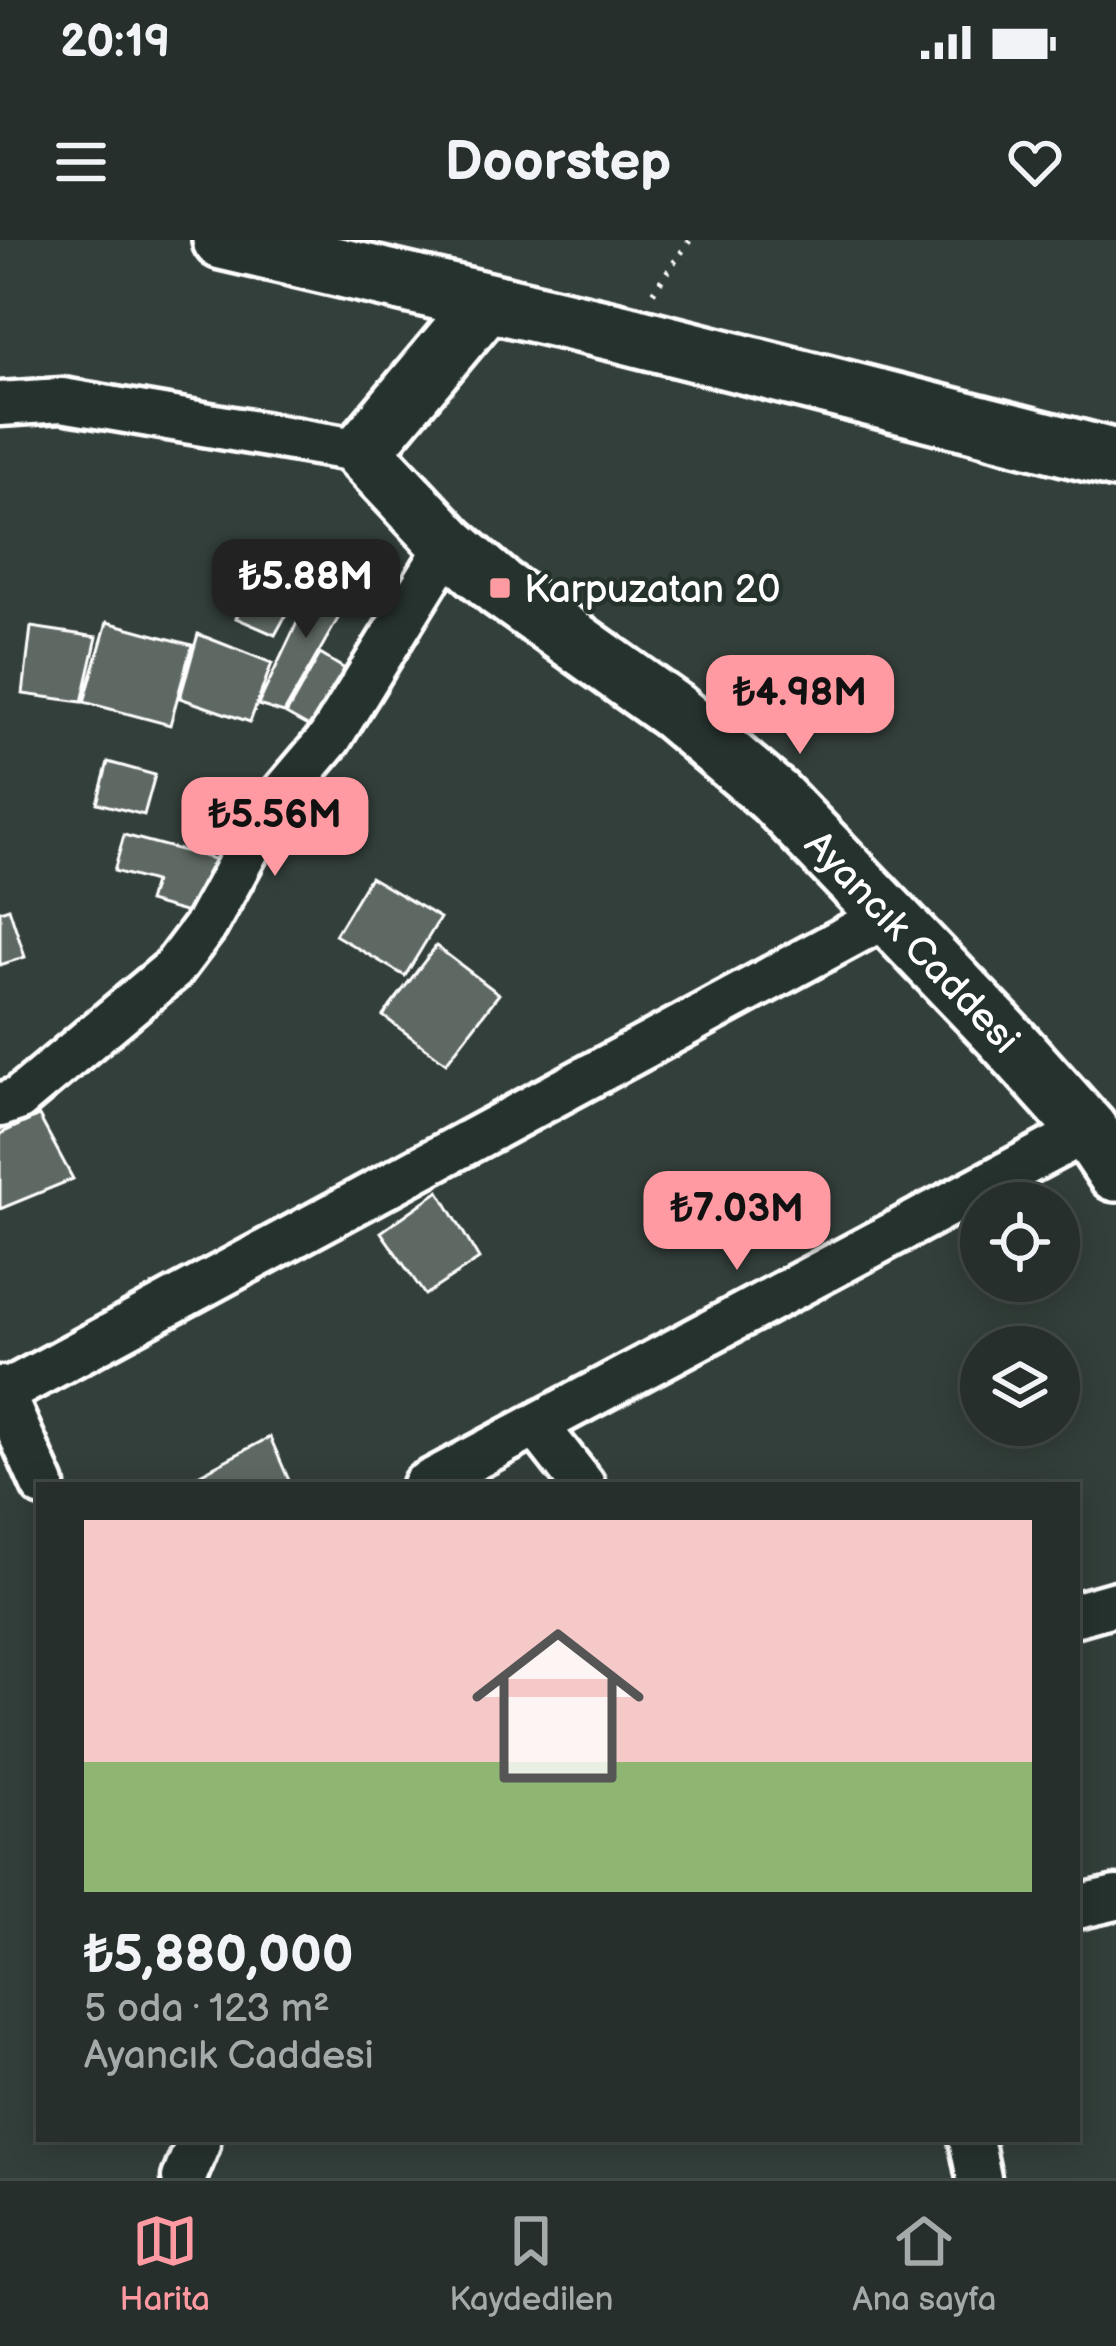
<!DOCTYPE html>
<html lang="tr">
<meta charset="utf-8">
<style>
:root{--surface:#262f2c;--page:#2e3734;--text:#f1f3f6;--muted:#a4a9a9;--line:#424a48;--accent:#ff9aa2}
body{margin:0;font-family:"Balsamiq Sans",sans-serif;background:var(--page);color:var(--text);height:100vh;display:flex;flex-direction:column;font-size:45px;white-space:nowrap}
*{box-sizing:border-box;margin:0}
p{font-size:39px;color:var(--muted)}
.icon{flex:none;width:66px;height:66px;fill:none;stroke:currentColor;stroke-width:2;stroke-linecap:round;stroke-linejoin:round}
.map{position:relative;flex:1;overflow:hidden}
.sheet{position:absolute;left:36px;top:1242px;width:1044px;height:660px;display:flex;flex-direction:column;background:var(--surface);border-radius:0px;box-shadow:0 6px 30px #0003,0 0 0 3px var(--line)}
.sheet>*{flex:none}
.buttons{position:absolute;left:960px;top:942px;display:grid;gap:24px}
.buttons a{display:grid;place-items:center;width:120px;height:120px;border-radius:50%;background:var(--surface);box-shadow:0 6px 30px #0003,0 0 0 3px var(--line);font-size:60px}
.price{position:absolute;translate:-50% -102px;padding:0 27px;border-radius:24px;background:var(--accent);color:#111;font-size:39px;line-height:78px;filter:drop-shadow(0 3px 6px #0008)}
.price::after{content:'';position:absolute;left:50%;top:72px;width:36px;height:27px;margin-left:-18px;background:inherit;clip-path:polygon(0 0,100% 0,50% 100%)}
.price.current{background:#222;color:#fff}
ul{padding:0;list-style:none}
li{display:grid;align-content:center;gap:24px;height:636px;padding:0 48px}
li+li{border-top:3px solid var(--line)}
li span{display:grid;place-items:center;height:372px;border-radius:0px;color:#555}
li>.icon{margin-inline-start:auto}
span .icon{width:216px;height:216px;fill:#fffc;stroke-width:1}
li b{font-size:51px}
.status{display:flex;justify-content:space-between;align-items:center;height:84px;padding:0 60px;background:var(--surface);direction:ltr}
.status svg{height:33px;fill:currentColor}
header{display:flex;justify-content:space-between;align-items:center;height:156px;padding:0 48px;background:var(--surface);font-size:54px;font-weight:600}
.tab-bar{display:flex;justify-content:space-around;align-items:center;height:168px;border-top:3px solid var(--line);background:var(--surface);font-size:33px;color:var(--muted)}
.tab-bar a{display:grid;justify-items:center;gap:6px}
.tab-bar .current{color:var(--accent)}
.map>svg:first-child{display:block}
.building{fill:#5f6964;stroke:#fff;stroke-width:3}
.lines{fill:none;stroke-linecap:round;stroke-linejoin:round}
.street-casing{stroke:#fff;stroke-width:51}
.secondary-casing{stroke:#fff;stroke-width:66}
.path{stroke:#fff;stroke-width:6;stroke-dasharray:3 9;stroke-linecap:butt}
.street{stroke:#26332d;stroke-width:42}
.secondary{stroke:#26332d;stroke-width:57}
.poi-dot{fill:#ff9aa2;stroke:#26332d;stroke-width:4.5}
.labels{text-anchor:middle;stroke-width:9;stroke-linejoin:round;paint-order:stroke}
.poi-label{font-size:39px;fill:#fff;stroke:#26332d;text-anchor:start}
.street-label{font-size:39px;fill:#fff;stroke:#26332d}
</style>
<div class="status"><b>20:19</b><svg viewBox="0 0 49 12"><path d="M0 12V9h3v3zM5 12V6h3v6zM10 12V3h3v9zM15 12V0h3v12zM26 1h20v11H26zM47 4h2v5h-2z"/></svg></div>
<header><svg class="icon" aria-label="menu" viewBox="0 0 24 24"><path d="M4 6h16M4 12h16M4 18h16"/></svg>Doorstep<svg class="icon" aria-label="heart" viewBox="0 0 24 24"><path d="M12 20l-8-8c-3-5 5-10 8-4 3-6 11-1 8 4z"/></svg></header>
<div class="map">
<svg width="1116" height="1938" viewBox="0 0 1116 1938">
<rect width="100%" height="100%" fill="#333f3a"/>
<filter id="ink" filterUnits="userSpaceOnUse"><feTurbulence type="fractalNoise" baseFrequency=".00833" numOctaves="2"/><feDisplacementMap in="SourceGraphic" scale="24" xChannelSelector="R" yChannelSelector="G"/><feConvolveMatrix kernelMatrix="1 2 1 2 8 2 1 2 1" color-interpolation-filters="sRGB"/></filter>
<g filter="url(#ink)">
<path class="building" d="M321,332L355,349L284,473L258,465Z
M252,347L292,364L275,395L236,378Z
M107,382L192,405L170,485L84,462Z
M31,387L97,397L82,462L23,454Z
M198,394L272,423L250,482L180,458Z
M320,414L370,444L336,502L286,474Z
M108,522L155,535L144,575L97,563Z
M124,595L218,620L202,677L148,662L154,642L114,631Z
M370,637L440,678L405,736L335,695Z
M9,668L25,717L0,725V671Z
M436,706L499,754L446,823L383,776Z
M39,876L73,939L0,969V894Z
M439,951L479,1019L425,1055L381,992Z
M270,1197L291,1245H179Z"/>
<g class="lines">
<g class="street-casing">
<path id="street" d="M0,164L62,160L362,211
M0,865L18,859L172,730L206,685L269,570L330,498L449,304
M0,1148L43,1245
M0,1155L890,674
M536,1185L583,1245
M424,1245L1088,890
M1077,1374L1116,1363
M1077,1667L1116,1658
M971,1899L979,1938
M184,1938L198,1904"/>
</g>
<g class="secondary-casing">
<g id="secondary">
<path d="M222,0L621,93L1116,219"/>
<path id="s1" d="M486,63L362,211L449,304L500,348L673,471L775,557L1001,793L1088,890L1116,932"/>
</g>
</g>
<path class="path" d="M653,52L690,0"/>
<use href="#street" class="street"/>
<use href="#secondary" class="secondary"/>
</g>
</g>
<rect class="poi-dot" x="488" y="336" width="24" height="24" rx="6"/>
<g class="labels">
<g class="poi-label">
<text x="524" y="362">Karpuzatan 20</text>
</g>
<g class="street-label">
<text dy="14" stroke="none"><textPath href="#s1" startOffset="933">Ayancık Caddesi</textPath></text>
</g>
</g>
</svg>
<div class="buttons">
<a><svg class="icon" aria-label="locate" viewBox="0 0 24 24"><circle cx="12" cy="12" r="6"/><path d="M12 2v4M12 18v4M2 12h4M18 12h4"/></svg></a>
<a><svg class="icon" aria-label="layers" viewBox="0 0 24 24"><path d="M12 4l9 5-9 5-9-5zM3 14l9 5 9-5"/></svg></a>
</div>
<b class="price current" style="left:306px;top:401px">₺5.88M</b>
<b class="price" style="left:800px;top:517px">₺4.98M</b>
<b class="price" style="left:275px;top:639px">₺5.56M</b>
<b class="price" style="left:737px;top:1033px">₺7.03M</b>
<section class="sheet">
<ul>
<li><span style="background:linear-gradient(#f6c9c9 65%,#8fb573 0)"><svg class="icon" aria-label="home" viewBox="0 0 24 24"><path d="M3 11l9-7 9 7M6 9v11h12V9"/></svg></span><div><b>₺5,880,000</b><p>5 oda · 123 m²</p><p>Ayancık Caddesi</p></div></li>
</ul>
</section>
</div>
<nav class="tab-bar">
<a class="current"><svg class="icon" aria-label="map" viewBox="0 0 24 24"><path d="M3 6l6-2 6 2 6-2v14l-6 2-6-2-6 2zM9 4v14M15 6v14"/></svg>Harita</a>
<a><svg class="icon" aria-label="saved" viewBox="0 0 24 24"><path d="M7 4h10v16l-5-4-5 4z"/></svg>Kaydedilen</a>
<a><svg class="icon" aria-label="home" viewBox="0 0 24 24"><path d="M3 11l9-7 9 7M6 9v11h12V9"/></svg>Ana sayfa</a>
</nav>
